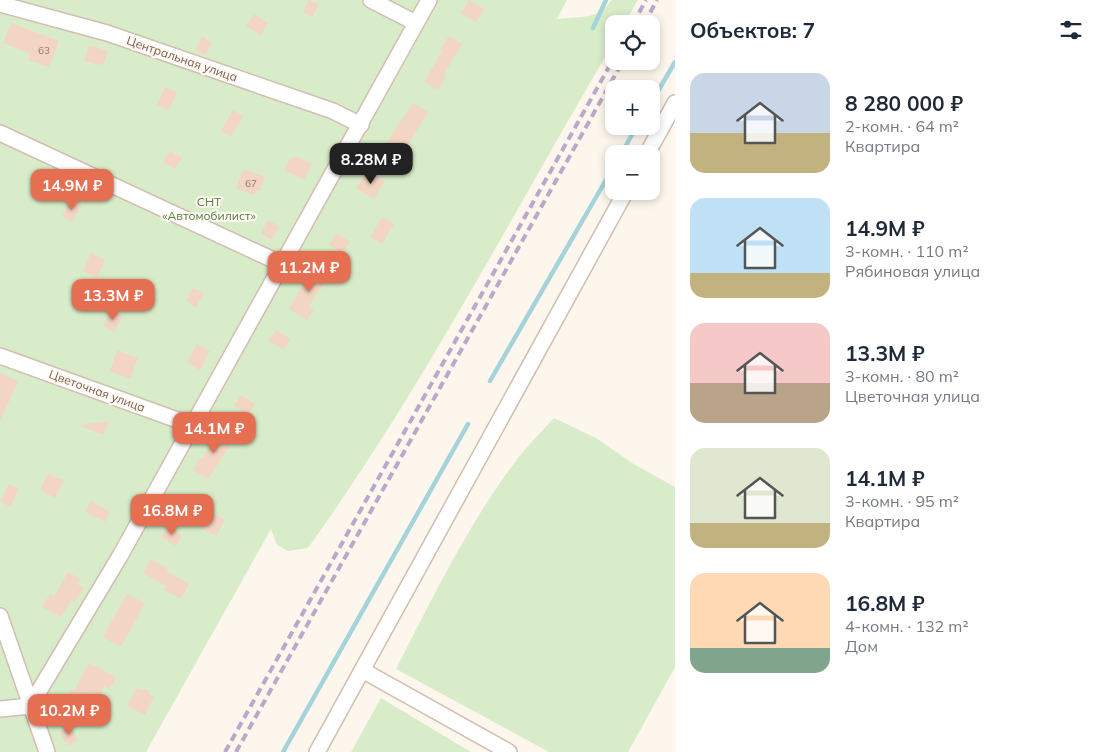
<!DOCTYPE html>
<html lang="ru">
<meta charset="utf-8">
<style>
:root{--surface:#fff;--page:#f2f2f3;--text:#1f2937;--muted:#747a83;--accent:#e76f51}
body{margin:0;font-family:Mulish,sans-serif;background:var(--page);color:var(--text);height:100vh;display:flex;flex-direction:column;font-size:19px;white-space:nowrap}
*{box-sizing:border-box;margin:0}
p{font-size:16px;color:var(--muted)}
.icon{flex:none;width:28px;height:28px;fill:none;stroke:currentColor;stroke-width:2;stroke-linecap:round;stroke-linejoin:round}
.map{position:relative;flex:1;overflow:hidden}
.drawer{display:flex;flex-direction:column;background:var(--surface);width:425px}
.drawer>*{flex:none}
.buttons{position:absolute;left:605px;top:15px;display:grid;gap:10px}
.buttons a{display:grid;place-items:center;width:55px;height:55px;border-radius:10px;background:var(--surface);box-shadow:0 2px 8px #0003;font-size:25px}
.price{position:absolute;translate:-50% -42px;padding:0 11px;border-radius:10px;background:var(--accent);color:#fff;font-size:16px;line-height:32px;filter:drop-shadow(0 1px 2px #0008)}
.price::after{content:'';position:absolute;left:50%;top:30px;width:15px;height:11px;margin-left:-8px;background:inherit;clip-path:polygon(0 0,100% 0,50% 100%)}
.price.selected{background:#222;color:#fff}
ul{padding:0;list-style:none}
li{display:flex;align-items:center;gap:15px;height:125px;padding:0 15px}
li span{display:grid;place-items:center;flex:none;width:140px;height:100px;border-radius:15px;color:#555}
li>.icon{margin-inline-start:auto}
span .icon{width:60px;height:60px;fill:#fffc;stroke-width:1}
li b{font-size:21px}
h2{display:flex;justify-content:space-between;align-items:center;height:60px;padding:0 15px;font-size:21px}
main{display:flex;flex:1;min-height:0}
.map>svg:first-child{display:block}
.green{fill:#d8ecc9}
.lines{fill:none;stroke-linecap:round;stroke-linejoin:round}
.stream{stroke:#a5d3da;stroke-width:4.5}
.building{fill:#f3d5c3}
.minor-casing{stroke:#d1beb0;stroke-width:18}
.minor{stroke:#fff;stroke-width:15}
.rail{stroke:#b9a8c9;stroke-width:4;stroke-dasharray:8 5;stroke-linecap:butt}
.labels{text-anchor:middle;stroke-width:4;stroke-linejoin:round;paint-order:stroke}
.number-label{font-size:10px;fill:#987a6a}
.street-label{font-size:12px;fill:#7a5c4d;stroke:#fffaf3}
.park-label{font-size:12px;fill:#537a41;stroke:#fffaf3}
</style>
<main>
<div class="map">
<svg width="675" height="752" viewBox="0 0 675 752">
<rect width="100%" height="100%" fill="#fdf6ec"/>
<path class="green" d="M0,0H567L557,19C577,16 600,21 611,0H638L624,24H614V42C514,211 423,388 308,548L288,551L277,545L271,529L146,752H0Z
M554,418L596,438L632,463L675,487V667L628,752H549L396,669C433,597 469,522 518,458C529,444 542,431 554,418Z
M381,698L471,752H351Z"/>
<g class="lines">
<path class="stream" d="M593,28L606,0
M651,103L675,62
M621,154L637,126
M490,381L614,166
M283,752L468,424"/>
</g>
<path class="building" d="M309,0L319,5L312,17L303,12Z
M469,0L484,9L476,22L461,14Z
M254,14L268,23L261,35L246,26Z
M11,23L59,41L49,67L28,60L30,54L3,43Z
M449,36L462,44L444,74L446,76L438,90L424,82L442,51L440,49Z
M202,37L212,43L206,55L195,50Z
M89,45L108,51L104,63L99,65L84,61Z
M165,87L177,92L169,110L157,105Z
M413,103L428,112L400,158L383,148Z
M233,110L243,116L231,137L221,131Z
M170,151L182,158L175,169L163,162Z
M296,156L312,164L304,180L284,170L291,157L294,159Z
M243,169L265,177L260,191L256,190L254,195L236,188Z
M367,170L385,181L374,199L356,188Z
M72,200L82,206L72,222L62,216Z
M382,217L394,224L382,244L370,237Z
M268,220L279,226L272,240L261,233Z
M336,233L350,242L343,253L329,245Z
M91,253L105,260L97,278L83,271Z
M315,265L330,274L309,306L314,309L307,320L289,309Z
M193,288L204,293L196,307L186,301Z
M112,310L123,316L114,332L103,326Z
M276,330L290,339L284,350L269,341Z
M197,344L210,351L200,370L187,363Z
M117,350L138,358L130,379L110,371Z
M0,373L18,381L0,421Z
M241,395L255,404L248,414L234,406Z
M109,421L103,435L78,425Z
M220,429L235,438L208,479L193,470L200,458L202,459Z
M48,474L64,480L55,498L40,490Z
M9,484L19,489L10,507L0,501Z
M91,501L110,512L105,522L85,512Z
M205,509L225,520L216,536L196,525Z
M168,526L182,535L176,546L161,537Z
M151,559L168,569L166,571L189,584L181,599L164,590L166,586L143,573Z
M68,572L80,579L77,584L84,588L75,602L71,600L61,617L42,607L50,594L54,597Z
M127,594L145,603L121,647L103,637Z
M89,663L116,677L110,689L104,686L100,695L95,693L83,712L64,701L71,689L74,691Z
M136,688L148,690L150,695L154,697L145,715L127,706Z
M69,726L78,739L69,746L60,733Z"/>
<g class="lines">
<g class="minor-casing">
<path id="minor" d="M371,0L416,23
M0,4L107,33L333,111L361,125
M0,133L282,264
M647,154L675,103
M0,356L194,426
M0,616L47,752
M362,670L509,752
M30,706L120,556L429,0
M0,709L30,706
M317,752L626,191"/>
</g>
<use href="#minor" class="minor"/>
<path class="rail" d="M633,24L646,0
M644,24L657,0
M225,752L614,58
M236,752L623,61"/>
</g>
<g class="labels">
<g class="number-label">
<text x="44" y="54">63</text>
<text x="251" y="187">67</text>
</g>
<g class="street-label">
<text transform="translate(182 59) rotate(19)" y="4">Центральная улица</text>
<text transform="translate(97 391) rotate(20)" y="4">Цветочная улица</text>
</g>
<g class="park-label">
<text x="209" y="206">СНТ<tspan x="209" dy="14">«Автомобилист»</tspan></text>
</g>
</g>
</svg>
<div class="buttons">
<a><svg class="icon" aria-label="locate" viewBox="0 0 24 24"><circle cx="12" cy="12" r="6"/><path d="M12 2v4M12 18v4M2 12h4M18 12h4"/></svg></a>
<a>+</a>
<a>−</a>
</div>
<b class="price selected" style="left:371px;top:185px">8.28M ₽</b>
<b class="price" style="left:72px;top:211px">14.9M ₽</b>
<b class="price" style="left:309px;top:293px">11.2M ₽</b>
<b class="price" style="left:113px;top:321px">13.3M ₽</b>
<b class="price" style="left:214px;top:454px">14.1M ₽</b>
<b class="price" style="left:172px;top:536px">16.8M ₽</b>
<b class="price" style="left:69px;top:736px">10.2M ₽</b>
</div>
<section class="drawer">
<h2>Объектов: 7<svg class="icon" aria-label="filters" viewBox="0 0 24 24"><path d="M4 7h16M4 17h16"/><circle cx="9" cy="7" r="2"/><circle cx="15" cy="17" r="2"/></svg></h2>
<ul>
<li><span style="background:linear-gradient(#c9d6e8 60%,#c2b280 0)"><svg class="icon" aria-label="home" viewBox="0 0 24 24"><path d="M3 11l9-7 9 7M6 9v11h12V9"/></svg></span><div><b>8 280 000 ₽</b><p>2-комн. · 64 m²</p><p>Квартира</p></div></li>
<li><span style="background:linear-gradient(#bfe0f5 75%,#c2b280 0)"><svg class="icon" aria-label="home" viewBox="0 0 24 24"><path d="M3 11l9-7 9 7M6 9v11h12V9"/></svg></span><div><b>14.9M ₽</b><p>3-комн. · 110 m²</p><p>Рябиновая улица</p></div></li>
<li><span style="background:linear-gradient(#f6c9c9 60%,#b9a48a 0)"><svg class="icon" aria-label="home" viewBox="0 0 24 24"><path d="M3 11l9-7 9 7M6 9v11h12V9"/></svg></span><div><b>13.3M ₽</b><p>3-комн. · 80 m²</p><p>Цветочная улица</p></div></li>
<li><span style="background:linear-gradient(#dfe7d0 75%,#c2b280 0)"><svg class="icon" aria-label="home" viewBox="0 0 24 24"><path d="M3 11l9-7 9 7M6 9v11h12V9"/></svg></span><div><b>14.1M ₽</b><p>3-комн. · 95 m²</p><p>Квартира</p></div></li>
<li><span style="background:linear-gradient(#ffd9b3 75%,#7fa58c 0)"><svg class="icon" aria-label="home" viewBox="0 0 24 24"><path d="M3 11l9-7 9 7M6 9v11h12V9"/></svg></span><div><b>16.8M ₽</b><p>4-комн. · 132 m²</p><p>Дом</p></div></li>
</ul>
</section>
</main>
